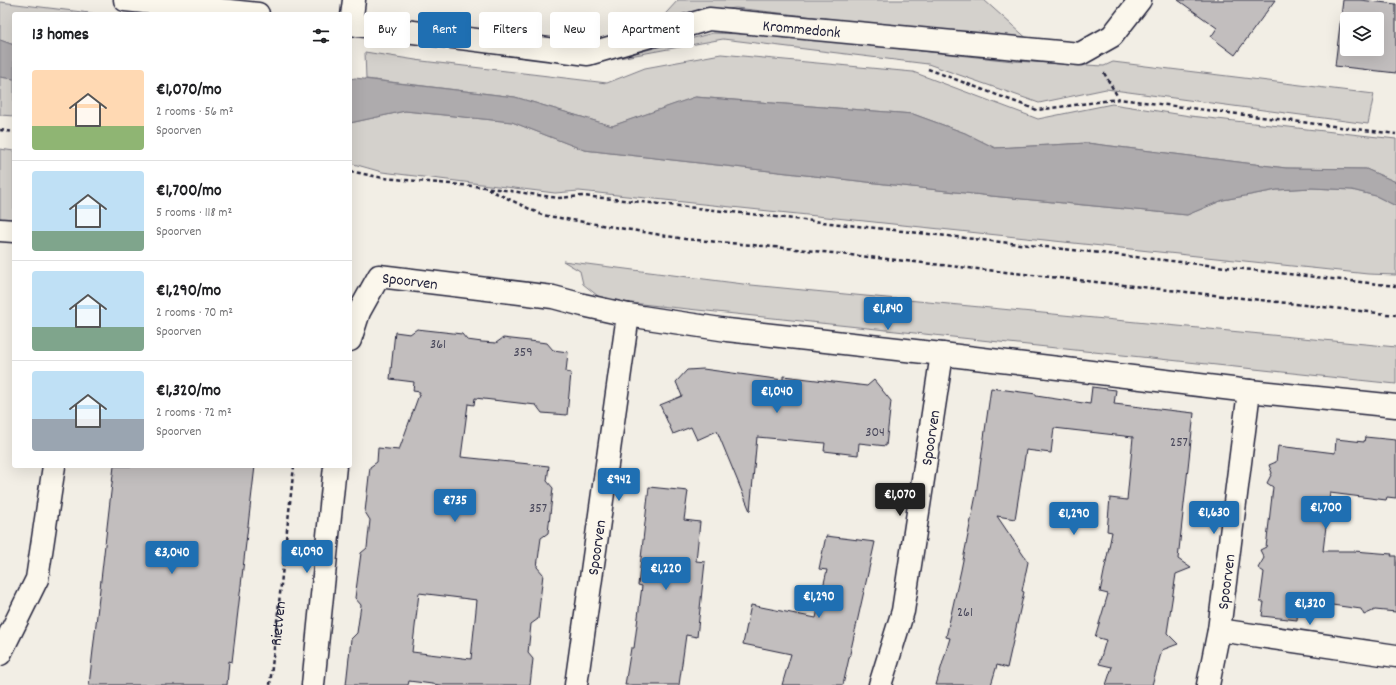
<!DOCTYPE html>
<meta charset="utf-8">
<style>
:root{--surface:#fff;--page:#f2f2f2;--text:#202124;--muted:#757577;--line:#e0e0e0;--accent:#1f6fb2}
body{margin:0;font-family:Dekko,sans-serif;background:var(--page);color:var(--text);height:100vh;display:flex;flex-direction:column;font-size:15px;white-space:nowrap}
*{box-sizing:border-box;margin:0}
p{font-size:13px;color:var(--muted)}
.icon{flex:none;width:22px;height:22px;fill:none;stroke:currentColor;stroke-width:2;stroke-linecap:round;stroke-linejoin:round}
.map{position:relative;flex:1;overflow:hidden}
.sheet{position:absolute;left:12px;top:12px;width:340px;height:456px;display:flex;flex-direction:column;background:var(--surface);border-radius:4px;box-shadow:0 4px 16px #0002}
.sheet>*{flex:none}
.banner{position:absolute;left:364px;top:12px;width:380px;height:36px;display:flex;gap:8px}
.controls{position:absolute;left:1340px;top:12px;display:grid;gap:8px}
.controls a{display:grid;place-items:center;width:44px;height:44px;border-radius:4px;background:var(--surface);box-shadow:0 4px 16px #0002;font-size:20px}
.price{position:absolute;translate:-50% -34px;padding:0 9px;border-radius:4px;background:var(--accent);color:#fff;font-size:13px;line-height:26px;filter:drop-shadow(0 1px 2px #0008)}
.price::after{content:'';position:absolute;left:50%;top:24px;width:12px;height:9px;margin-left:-6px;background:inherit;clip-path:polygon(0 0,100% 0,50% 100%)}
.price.current{background:#222;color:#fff}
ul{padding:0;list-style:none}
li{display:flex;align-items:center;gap:12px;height:100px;padding:0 20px}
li+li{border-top:1px solid var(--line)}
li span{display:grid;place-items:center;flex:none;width:112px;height:80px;border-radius:4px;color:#555}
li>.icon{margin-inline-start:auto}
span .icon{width:48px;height:48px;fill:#fffc;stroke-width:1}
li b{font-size:17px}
h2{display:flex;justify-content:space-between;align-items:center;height:48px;padding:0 20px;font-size:17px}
.tag{padding:0 14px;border-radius:4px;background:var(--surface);box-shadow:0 4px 16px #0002;font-size:14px;line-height:36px}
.tag.current{background:var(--accent);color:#fff}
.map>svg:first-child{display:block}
.green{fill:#d4d1cc;stroke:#7b7a84}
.water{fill:#aeabad;stroke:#76747f}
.building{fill:#c2bebe;stroke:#22223b;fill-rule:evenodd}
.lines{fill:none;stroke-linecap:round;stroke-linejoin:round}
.minor-casing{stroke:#22223b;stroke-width:25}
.path{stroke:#22223b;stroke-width:2.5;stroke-dasharray:4 3;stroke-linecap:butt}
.minor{stroke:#fbf7ec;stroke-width:22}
.labels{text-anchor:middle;stroke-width:3;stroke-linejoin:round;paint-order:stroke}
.number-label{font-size:14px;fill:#4a495c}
.street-label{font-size:16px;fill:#22223b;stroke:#fbf7ec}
</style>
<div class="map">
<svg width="1396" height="685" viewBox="0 0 1396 685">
<rect width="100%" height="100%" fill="#f2eee5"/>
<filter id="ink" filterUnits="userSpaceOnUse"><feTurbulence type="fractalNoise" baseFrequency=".025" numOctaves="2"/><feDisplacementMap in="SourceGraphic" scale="8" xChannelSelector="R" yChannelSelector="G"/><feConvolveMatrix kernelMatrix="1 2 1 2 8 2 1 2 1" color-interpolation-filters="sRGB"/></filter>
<g filter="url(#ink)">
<path class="green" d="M678,0H984L1031,42L736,8L693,13L656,24Z
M0,2L98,14H14V45L0,40Z
M713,33L774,35L1013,61L1104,66L1113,62L1374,94L1368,124L1106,89L1039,103L928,64L723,39L608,60Z
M365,52L422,61L607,83L645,68L721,54L913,72L1038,119L1112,104L1190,116L1396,139V182L1366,169L1286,168L1087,143L995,148L965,133L913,114L696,97L612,126L515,97L366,79Z
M0,77L14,79V116L0,115Z
M405,111L512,122L584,150L991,196L1187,215L1223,200L1277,190L1312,188L1352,190L1376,196L1396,206V275L1368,274L579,191L555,193L382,172L350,163V123Z
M0,149L14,151V222L0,220Z
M563,261L751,285L1396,347V384L603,300L583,284L580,271Z"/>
<path class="water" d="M0,40L14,45V79L0,77Z
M355,78L515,97L612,126L695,97L913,114L965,133L995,148L1087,143L1286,168L1366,169L1396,182V206L1376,196L1352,190L1312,188L1277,190L1223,200L1187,215L991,196L584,150L512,122L405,111L350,123V79Z"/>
<path class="building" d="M1178,0H1275L1235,55L1211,37L1217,28Z
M1343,0H1360L1396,4V73L1335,66ZM1347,19H1377V49H1347Z
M417,329L462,334L467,340L482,342L496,343L503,338L547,343L553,350L568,352L566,372L571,373L567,415L542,413L536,405L475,398L474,405L468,404L461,457L549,466L547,481L553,488L548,533L541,538L537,567L543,574L538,619L531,624L528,653L533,659L530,685H440L409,681L408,685H346L351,639L357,633L361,605L355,598L361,553L367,548L370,520L365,512L370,467L377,462L378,448L399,450L420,392L413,391L414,382L390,379L395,332L410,334ZM419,593L477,600L471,659L412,652Z
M703,369L783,380V376L867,386L874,380L891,401L886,446L859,443L858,455L824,451L825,443L757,437L750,511L717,431L697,440L691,427L673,434L660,405L682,396L676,382L687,370Z
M1092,387L1116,390L1114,404L1194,413L1178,559L1191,568L1176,574L1167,633L1178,644L1162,650L1152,685H1106L1112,667L1099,664L1106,640L1095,637L1108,594L1100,592L1112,532L1107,531L1110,498L1127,500L1133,437L1054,428L1051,453L1026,450L1015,519L997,516L1028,562L1022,591L1024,592L1007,668L997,665L991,685H936L950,638L946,637L961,570L976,495L991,388L1036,394V396L1090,404Z
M1365,437L1396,440V498L1387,497L1386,500L1330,493L1323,551H1354L1392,554L1391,556H1396V612L1375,610L1364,615L1361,609L1303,601L1302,607L1298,606L1297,620L1262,616L1264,602H1260L1264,572L1258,568L1264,558L1260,550L1266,547L1268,531L1273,487L1267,483L1272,473L1269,465L1276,462L1278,446L1335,453L1336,439L1364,442Z
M114,466H255L232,662L229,661L227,685H89Z
M649,487L688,491L684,520L700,522L696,561L705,562L697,637L686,635L679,685H625L631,648H634L642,586L638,585Z
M826,536L875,542L843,685H782L791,654L743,644L751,605L816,618L827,570L819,569Z"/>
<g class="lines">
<g class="minor-casing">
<g id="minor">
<path d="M125,0L258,14"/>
<path id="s2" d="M350,24L588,54L709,19L1080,54L1112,36L1140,0"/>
<path d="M351,24L354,0"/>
<path d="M0,230L14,231"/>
<path id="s3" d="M350,340L359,312L379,276L553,297L583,305L628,315L727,330L942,354L1249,391L1396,406"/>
<path d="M1219,630L1396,656"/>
<path d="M0,654L37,579L54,466"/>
<path d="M313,685L335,466"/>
<path id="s4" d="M576,685L628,315"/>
<path id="s5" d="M880,685L903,611L942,354"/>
<path id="s6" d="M1208,685L1219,630L1249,391"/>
</g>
</g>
<g class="path">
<path d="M928,69L1037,110L1119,99L1396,134"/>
<path d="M1104,73L1119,99"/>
<path d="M0,130L14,132"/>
<path d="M350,171L383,178L484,187L558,198L583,196L633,201L1396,286"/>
<path d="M488,189L542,215L685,239L796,249L1396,315"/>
<path id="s1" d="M270,685L294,466"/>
</g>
<use href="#minor" class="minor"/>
</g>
</g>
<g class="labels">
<g class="number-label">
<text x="438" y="348">361</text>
<text x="523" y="356">359</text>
<text x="875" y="436">304</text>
<text x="1179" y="446">257</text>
<text x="538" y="512">357</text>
<text x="965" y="616">261</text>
</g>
<g class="street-label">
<text dy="6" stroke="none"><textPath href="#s2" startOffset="459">Krommedonk</textPath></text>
<text dy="6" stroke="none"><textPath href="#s3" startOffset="102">Spoorven</textPath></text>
<text dy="6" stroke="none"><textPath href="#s5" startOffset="253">Spoorven</textPath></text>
<text dy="6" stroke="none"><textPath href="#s4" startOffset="139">Spoorven</textPath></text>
<text dy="6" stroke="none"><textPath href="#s6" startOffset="105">Spoorven</textPath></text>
<text dy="6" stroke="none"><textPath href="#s1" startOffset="62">Rietven</textPath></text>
</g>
</g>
</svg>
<div class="controls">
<a><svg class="icon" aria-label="layers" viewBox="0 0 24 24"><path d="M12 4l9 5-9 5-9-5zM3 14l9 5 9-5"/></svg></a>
</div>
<b class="price" style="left:888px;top:331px">€1,840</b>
<b class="price" style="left:777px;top:414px">€1,040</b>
<b class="price" style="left:619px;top:502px">€942</b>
<b class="price current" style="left:900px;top:517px">€1,070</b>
<b class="price" style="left:455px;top:523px">€735</b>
<b class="price" style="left:1326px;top:530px">€1,700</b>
<b class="price" style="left:1214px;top:535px">€1,630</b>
<b class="price" style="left:1074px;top:536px">€1,290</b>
<b class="price" style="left:307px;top:574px">€1,090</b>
<b class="price" style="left:172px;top:575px">€3,040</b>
<b class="price" style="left:666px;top:591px">€1,220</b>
<b class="price" style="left:819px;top:619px">€1,290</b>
<b class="price" style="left:1310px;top:626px">€1,320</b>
<div class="banner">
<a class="tag">Buy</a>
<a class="tag current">Rent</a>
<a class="tag">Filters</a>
<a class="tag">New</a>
<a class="tag">Apartment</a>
</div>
<section class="sheet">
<h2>13 homes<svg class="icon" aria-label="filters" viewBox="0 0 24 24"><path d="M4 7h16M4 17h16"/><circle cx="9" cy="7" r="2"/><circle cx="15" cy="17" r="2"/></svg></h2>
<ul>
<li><span style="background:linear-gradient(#ffd9b3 70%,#8fb573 0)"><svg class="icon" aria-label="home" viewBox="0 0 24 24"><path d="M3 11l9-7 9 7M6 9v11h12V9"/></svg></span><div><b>€1,070/mo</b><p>2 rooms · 56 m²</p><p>Spoorven</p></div></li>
<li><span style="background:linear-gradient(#bfe0f5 75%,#7fa58c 0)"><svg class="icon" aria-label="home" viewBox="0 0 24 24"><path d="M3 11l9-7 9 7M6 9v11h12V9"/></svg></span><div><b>€1,700/mo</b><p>5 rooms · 118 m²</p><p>Spoorven</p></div></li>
<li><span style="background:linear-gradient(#bfe0f5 70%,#7fa58c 0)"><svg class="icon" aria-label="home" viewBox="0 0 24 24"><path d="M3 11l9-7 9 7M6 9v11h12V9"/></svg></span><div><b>€1,290/mo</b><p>2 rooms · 70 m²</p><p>Spoorven</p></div></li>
<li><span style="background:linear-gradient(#bfe0f5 60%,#9aa5b1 0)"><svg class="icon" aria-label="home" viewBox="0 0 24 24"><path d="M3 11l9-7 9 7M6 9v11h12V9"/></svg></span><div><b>€1,320/mo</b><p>2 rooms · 72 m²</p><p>Spoorven</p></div></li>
</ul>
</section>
</div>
